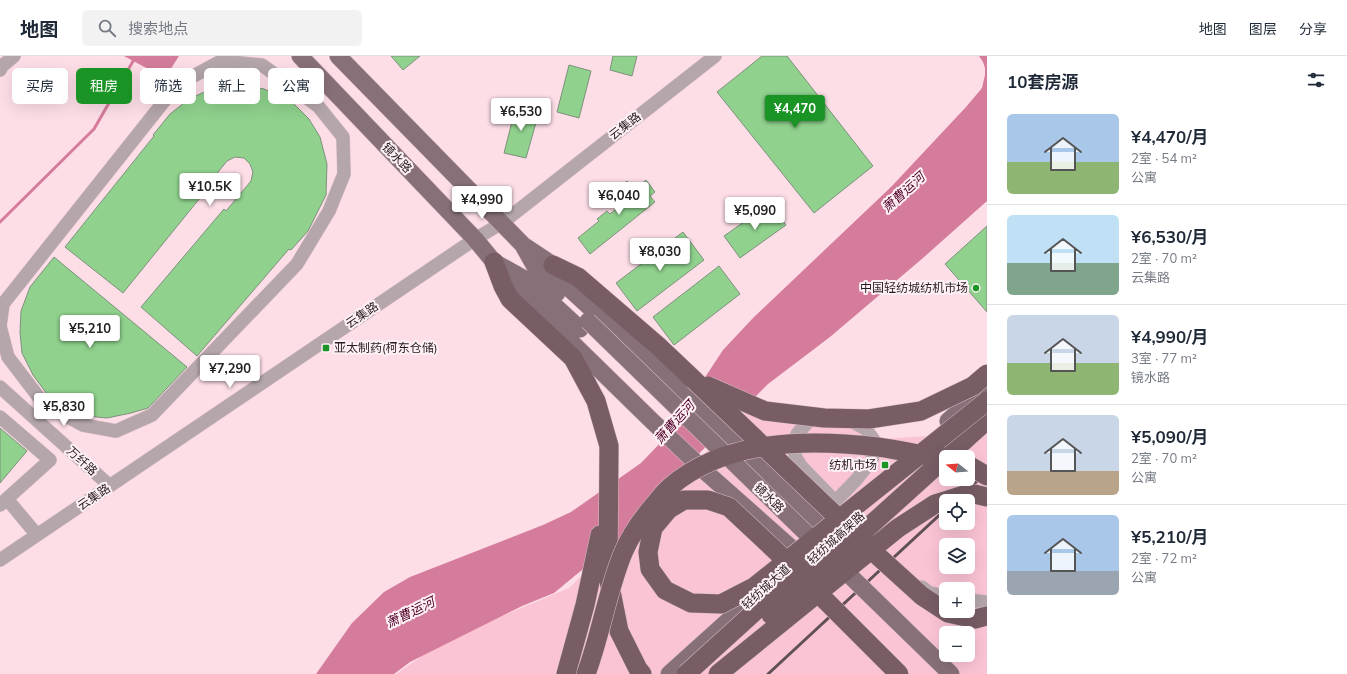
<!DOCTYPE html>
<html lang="zh">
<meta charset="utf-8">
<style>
:root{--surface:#fff;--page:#f2f2f3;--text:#1f2937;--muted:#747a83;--line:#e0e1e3;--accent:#1a9424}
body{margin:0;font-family:Mulish,"Noto Sans SC",sans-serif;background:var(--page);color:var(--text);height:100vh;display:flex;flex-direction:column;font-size:15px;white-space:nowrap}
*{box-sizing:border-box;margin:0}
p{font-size:13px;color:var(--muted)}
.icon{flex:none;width:22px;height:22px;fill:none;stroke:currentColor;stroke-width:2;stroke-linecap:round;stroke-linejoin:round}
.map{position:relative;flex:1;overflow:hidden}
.sheet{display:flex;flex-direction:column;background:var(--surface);width:360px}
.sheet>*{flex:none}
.hud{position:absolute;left:12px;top:12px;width:380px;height:36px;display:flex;gap:8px}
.needle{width:26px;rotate:287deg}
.buttons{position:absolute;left:939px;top:394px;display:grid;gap:8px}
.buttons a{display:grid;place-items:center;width:36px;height:36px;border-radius:6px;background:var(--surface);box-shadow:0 4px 16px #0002;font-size:20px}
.price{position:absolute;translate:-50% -34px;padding:0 9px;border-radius:4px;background:#fff;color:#222;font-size:13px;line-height:26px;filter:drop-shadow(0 1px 2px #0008)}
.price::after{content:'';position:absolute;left:50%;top:24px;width:12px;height:9px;margin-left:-6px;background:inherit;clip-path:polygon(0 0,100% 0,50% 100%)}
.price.active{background:var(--accent);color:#fff}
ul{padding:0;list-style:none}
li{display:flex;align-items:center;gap:12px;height:100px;padding:0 20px}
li+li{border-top:1px solid var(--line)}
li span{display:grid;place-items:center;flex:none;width:112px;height:80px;border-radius:6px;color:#555}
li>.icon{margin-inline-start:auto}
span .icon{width:48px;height:48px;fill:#fffc;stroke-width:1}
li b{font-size:17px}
h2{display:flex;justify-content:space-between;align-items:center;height:48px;padding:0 20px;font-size:17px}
.chip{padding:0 14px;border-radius:6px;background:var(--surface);box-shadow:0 4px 16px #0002;font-size:14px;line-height:36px}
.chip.active{background:var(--accent);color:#fff}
header{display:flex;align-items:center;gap:24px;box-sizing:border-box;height:56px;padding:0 20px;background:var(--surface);border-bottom:1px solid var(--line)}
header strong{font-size:19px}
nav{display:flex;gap:22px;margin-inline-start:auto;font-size:14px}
.search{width:280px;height:36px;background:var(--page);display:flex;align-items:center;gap:10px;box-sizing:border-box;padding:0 14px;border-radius:6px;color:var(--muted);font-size:15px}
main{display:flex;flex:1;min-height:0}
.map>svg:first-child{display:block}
.green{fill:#fbc4d5;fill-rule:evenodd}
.water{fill:#d57c9c}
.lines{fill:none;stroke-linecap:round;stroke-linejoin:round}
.stream{stroke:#d57c9c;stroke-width:3}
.building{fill:#8fd18d;stroke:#7e917c}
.minor-casing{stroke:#d7bbc3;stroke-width:14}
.major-casing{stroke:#d7bbc3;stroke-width:18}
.highway-casing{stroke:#d7bbc3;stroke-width:20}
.minor{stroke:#b4a6aa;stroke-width:13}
.major{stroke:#887078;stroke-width:17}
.highway{stroke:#785d65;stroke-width:19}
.rail{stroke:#615055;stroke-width:3}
.major-bridge-casing{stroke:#d7bbc3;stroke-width:18;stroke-linecap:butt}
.highway-bridge-casing{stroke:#d7bbc3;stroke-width:20;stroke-linecap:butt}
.major-bridge{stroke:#887078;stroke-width:17}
.highway-bridge{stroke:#785d65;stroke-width:19}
.poi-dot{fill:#1a9424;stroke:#fef1f5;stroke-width:1.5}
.labels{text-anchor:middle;stroke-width:4;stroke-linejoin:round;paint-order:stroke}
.street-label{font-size:12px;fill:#281c20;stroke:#fef1f5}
.poi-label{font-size:12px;fill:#281c20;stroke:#fef1f5;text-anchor:end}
.water-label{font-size:13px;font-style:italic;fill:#510029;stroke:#fef1f5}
</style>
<header>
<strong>地图</strong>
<div class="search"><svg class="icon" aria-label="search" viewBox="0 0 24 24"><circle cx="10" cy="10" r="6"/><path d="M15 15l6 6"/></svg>搜索地点</div>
<nav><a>地图</a><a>图层</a><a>分享</a></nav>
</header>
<main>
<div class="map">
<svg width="987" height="618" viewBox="0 0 987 618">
<rect width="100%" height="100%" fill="#fddee7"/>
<path class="green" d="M987,329V618H396L447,583L569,532L759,343L799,352L882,383L927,380ZM946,401H968V423H946ZM946,445H968V467H946ZM946,489H968V511H946ZM946,533H968V555H946ZM946,577H968V599H946Z"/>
<path class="water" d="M124,0H179L165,22Z
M979,0H987V145L923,202L830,281L768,328L663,434L618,487L611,490L554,537L522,550L410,606L394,618H316L352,567L384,536L410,521L543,469L571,456L641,407L665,382L723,294L753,262L891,131L966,51L982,32L985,19V12L983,6Z"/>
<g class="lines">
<path class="stream" d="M0,166L94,73L136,0"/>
</g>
<path class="building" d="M391,0H420L403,14Z
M613,0H637L632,20L610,14Z
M762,0H787L873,110L814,157L717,36Z
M569,9L591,15L579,62L557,56Z
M238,28L264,33L290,44L309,63L320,81L327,108L326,139L308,175L291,194L289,193L197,300L141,251L224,153L226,155L251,125L253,116L250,108L244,102L235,101L227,105L202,136L204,137L123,237L65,191L154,80L153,79L170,58L189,43L213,32Z
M516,50L539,56L526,102L504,97Z
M646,124L655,136L650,140L655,146L590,198L578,182L599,165L597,163L607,155L610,158L627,144L618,132L627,125L634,134Z
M771,147L786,169L740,202L724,180Z
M987,170V256L945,208Z
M683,176L704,204L637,255L616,227Z
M54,201L187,311L148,352L131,357L107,362L87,360L70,353L47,338L33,319L22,297L20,276L21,255L30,231Z
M719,210L740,238L674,289L653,261Z
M0,372L27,395L0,427Z"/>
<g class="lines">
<g class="minor-casing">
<path id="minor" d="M221,5L262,9L318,50L343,81L344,118L329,155L297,208L152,359L116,375L83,369L44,348L8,301L0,270L3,248L177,29Z
M0,14L2,10L14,0
M0,331L110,430
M819,360L808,366L797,378L795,400L801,410L832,442
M0,361L50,404L0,449
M7,443L37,479
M823,458L856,424L872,404L875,386L866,373L849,364
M0,504L475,183L502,167L715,0
M922,531L928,536L946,541
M968,544L987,546"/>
</g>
<g class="major-casing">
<path id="major" d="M300,0L475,183L494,206L528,225L580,273
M338,0L523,189L553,209L572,235L734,384L835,482
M524,191L542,223L557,237
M503,230L518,234L652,365L709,419L806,505
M948,365L987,331
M669,618L770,527"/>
</g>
<g class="highway-casing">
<path id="highway" d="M494,206L503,230L510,243L573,302L596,345L609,390L608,520L619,575L638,613L642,618
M553,209L578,221L657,289L694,324
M946,401L987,364
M566,618L585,549L600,479"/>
</g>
<use href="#minor" class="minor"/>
<use href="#major" class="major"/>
<use href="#highway" class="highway"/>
<path class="rail" d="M955,445L987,416
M768,618L946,453"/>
<g class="major-bridge-casing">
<path id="major-bridge" d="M588,265L951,618"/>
</g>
<g class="highway-bridge-casing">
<path id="highway-bridge" d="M694,324L879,501L922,540L948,557L975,563L987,560
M708,330L765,355L824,362L869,363L921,355L973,330L987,318
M968,409L987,420
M771,559L946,401
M586,618C601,578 607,536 623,497C630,480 642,463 654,449C659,443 664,436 670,431C726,383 808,383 878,391C900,394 923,399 946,404
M686,618L848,471
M718,618L898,472L935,448L970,437L987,441
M899,618L777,496L729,451L708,444H684L669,453L653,472L648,496L650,513L665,534L691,547L721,548L754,531L987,345"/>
</g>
<use href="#major-bridge" class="major-bridge"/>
<use href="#highway-bridge" class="highway-bridge"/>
</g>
<g class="poi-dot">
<circle cx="976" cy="232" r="4"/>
<rect x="322" y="288" width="8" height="8" rx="2"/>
<rect x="881" y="405" width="8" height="8" rx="2"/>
</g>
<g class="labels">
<g class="street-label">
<text transform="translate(625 70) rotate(-38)" y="4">云集路</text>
<text transform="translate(397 102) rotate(46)" y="4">镜水路</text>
<text transform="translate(362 259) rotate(-34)" y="4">云集路</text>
<text transform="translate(82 405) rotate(43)" y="4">万纤路</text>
<text transform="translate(94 441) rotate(-34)" y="4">云集路</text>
<text transform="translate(769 442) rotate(44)" y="4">镜水路</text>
<text transform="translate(836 482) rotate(-42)" y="4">轻纺城高架路</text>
<text transform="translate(766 531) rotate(-42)" y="4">轻纺城大道</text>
</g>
<g class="poi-label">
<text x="968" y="236">中国轻纺城纺机市场</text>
<text x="334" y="296" text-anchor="start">亚太制药(柯东仓储)</text>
<text x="877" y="413">纺机市场</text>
</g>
<g class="water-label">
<text transform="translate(903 136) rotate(-42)" y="5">萧曹运河</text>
<text transform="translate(674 366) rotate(-48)" y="5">萧曹运河</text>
<text transform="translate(410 556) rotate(-26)" y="5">萧曹运河</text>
</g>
</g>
</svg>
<div class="buttons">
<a><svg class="needle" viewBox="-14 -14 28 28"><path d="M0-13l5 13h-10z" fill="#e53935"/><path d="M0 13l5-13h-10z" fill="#747a83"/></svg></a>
<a><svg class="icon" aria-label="locate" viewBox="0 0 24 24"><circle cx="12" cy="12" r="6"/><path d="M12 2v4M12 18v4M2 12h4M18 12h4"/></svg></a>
<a><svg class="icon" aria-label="layers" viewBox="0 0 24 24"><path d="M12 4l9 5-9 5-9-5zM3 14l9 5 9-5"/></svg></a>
<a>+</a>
<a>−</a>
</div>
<b class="price active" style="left:795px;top:73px">¥4,470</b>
<b class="price" style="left:521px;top:76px">¥6,530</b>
<b class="price" style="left:210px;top:151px">¥10.5K</b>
<b class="price" style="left:619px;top:160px">¥6,040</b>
<b class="price" style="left:482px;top:164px">¥4,990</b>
<b class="price" style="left:755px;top:175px">¥5,090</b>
<b class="price" style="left:660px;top:216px">¥8,030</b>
<b class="price" style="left:90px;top:293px">¥5,210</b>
<b class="price" style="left:230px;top:333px">¥7,290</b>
<b class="price" style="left:64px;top:371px">¥5,830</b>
<div class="hud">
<a class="chip">买房</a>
<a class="chip active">租房</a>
<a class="chip">筛选</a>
<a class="chip">新上</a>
<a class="chip">公寓</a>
</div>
</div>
<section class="sheet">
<h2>10套房源<svg class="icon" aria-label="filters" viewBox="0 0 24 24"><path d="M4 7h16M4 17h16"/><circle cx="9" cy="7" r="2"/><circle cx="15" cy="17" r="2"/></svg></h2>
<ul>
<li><span style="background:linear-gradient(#a9c7e8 60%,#8fb573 0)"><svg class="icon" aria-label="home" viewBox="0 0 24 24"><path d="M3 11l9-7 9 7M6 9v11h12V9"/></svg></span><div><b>¥4,470/月</b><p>2室 · 54 m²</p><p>公寓</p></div></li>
<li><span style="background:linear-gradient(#bfe0f5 60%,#7fa58c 0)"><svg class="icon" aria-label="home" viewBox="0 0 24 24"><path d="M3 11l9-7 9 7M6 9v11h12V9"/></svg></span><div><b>¥6,530/月</b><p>2室 · 70 m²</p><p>云集路</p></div></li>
<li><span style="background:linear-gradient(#c9d6e8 60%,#8fb573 0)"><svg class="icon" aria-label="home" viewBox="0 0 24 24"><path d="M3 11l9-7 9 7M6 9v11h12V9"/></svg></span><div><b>¥4,990/月</b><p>3室 · 77 m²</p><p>镜水路</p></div></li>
<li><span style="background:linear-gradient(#c9d6e8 70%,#b9a48a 0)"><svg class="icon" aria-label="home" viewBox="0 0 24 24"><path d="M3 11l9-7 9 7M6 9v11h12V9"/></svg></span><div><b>¥5,090/月</b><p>2室 · 70 m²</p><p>公寓</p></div></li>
<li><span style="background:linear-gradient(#a9c7e8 70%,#9aa5b1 0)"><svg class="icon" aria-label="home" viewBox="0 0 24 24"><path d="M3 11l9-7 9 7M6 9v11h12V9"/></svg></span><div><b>¥5,210/月</b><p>2室 · 72 m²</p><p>公寓</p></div></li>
</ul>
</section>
</main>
